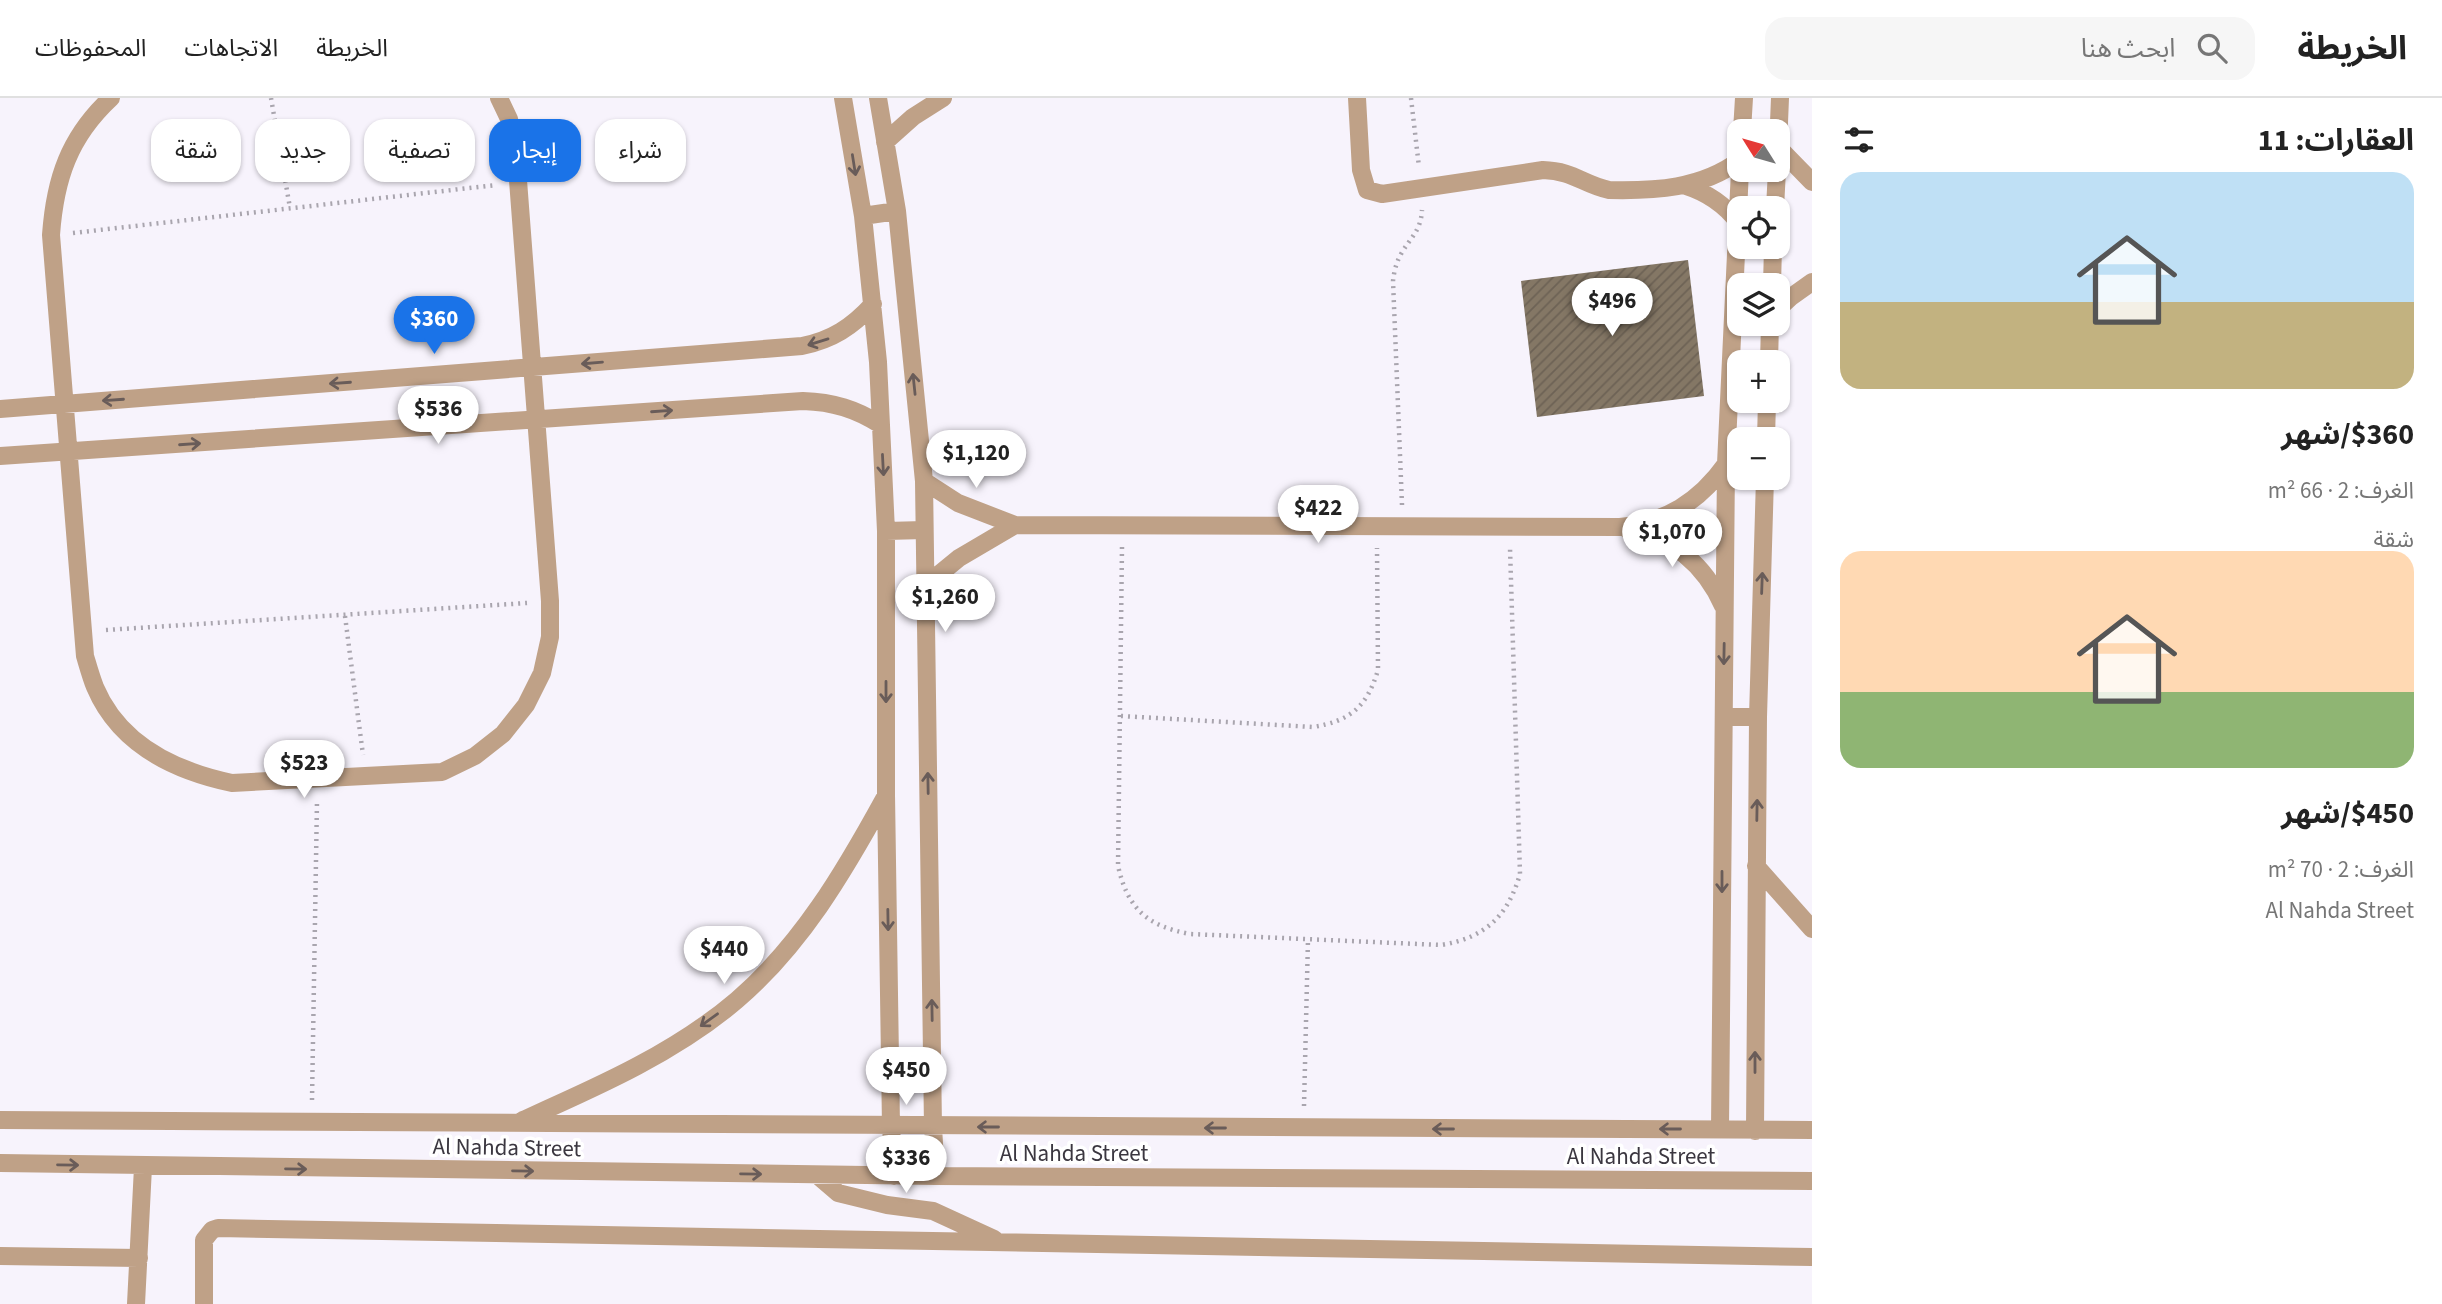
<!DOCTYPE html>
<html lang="ar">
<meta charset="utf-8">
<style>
:root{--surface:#fff;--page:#f6f6f6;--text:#222;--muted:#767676;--line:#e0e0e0;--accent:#1a73e8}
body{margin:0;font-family:"Source Sans 3","Noto Sans Arabic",sans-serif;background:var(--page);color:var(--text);direction:rtl;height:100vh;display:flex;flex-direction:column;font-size:26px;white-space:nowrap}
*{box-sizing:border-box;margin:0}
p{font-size:23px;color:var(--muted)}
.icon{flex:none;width:38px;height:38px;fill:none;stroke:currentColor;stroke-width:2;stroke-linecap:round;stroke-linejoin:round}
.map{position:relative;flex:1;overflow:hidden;direction:ltr}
.details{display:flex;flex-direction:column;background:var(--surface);width:630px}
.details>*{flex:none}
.hud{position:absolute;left:21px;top:21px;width:665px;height:63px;direction:rtl;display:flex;gap:14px}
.needle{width:46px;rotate:307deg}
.fabs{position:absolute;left:1727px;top:21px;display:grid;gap:14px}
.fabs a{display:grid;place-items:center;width:63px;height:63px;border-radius:14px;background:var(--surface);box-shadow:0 2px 5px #0004;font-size:35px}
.price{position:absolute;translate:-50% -60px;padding:0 16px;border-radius:24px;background:#fff;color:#222;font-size:23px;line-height:46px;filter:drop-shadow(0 2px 4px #0008)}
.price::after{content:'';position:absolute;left:50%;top:42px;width:21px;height:16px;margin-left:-10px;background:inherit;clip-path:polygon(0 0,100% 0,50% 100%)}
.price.on{background:var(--accent);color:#fff}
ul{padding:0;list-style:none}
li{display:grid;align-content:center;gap:14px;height:371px;padding:0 28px}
li span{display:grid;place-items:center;height:217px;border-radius:21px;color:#555}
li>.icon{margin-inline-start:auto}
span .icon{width:126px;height:126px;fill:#fffc;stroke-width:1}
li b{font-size:30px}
h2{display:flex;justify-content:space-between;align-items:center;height:84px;padding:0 28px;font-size:30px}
.chip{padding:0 24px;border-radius:21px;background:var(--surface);box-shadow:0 2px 5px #0004;font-size:24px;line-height:63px}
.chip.on{background:var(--accent);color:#fff}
header{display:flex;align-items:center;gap:42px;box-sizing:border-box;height:98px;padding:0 35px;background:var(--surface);border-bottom:2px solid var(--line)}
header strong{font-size:33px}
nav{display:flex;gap:38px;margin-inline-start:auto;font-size:24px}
.search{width:490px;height:63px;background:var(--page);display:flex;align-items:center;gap:18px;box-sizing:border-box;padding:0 24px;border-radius:21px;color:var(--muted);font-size:26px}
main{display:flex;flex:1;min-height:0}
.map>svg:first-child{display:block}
.building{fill:url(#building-hatch)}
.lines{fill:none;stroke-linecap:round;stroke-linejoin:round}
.path{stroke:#a9a5ae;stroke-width:4.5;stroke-dasharray:2 5;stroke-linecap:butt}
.minor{stroke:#bfa187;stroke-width:18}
.oneway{stroke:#695c59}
.labels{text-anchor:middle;stroke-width:7;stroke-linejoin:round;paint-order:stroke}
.street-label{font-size:23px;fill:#3b3740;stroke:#fff}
</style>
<header>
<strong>الخريطة</strong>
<div class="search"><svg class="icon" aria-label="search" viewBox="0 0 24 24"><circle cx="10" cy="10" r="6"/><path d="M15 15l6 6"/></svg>ابحث هنا</div>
<nav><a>الخريطة</a><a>الاتجاهات</a><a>المحفوظات</a></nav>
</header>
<main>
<section class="details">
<h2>العقارات: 11<svg class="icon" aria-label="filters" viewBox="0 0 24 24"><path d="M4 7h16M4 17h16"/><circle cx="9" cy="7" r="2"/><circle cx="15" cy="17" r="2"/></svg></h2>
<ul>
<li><span style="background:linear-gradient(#bfe0f5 60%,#c2b280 0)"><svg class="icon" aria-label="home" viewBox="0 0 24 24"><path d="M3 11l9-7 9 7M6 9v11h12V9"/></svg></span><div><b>$360/شهر</b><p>الغرف: 2 · 66 m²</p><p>شقة</p></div></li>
<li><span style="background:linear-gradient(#ffd9b3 65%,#8fb573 0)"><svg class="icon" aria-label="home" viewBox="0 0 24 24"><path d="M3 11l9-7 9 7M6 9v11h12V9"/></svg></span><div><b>$450/شهر</b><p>الغرف: 2 · 70 m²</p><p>Al Nahda Street</p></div></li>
</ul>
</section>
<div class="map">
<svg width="1812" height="1206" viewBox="0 0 1812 1206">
<defs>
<pattern id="building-hatch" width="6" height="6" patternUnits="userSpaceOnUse" patternTransform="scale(1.75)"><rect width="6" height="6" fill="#847765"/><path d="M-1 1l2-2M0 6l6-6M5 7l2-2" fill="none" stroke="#6d6255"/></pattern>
</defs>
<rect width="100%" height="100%" fill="#f7f3fc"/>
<path class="building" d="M1688,162L1704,298L1537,319L1521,183Z"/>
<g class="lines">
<path class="path" d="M271,0L290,110
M1411,0L1419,69
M73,135L496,87
M1402,407L1393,183C1394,174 1396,165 1401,156C1410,140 1421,133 1422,112
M1122,449L1118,768C1128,811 1147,828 1190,836L1441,847C1485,840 1508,818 1520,776L1510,450
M345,518L363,657
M106,532L527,505
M1121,618L1313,629C1350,623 1367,609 1378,572L1377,450
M312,1002L317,703
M1304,1008L1308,841"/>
<path class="minor" d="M111,0C69,39 55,81 51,137L85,558C88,568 91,579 95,589C119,646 175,673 232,685L442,674L475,658L503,636L526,607L542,575L550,539V503L516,56L509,21L499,0
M843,0L863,118L878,264L886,433V697L891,1028L894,1078
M878,0L897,113L924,383L933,1029L936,1078
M1357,0L1361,72L1367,92L1382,96L1543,72C1574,73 1582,86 1609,92C1655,93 1701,91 1740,62
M1742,33L1744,0
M885,44L913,19L943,0
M1778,49L1780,0
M1778,49L1812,84
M1686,88C1708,95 1724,106 1738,124
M1775,110L1777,72
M863,118L897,113
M1772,187L1773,149
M1778,211L1791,199L1812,184
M1769,264L1770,226
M0,311L802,248C832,242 852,229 873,206
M1766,341L1767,303
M0,358L803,303C833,304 856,311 881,327
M924,383L958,405L1015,427L1620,429C1666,424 1699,404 1726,366
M1627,431C1672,439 1705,467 1723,508
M886,433L924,432
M926,487L959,460L1015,427
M1724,619H1758
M1756,768L1812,831
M0,1022L1812,1032
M523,1022C597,989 675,955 737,902C801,847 844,774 884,701
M1720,1031L1726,366L1740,72
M1755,1033L1758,619L1765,380
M0,1065L936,1078L1812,1083
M817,1077L838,1095L887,1107L933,1113L994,1141
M0,1158L139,1160
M136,1206L143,1069
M204,1206V1142L212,1132L218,1130L1812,1159"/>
</g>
<defs><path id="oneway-shaft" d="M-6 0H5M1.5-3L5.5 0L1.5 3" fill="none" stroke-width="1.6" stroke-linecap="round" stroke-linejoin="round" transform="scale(1.75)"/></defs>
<g class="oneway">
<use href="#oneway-shaft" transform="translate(854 67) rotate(81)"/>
<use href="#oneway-shaft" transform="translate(818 244) rotate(163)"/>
<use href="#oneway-shaft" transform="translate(592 265) rotate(175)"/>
<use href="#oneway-shaft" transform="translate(340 285) rotate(176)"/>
<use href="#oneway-shaft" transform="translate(914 286) rotate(-96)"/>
<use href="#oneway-shaft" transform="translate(113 302) rotate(176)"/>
<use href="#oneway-shaft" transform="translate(662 313) rotate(-4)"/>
<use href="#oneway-shaft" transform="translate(190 346) rotate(-4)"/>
<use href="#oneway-shaft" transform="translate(883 367) rotate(87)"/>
<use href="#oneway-shaft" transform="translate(1762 485) rotate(-88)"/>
<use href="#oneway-shaft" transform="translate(1724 556) rotate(91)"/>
<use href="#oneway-shaft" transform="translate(886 594) rotate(90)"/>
<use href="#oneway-shaft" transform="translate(928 685) rotate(-91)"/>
<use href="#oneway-shaft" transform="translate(1757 712) rotate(-89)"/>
<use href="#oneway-shaft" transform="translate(1722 784) rotate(90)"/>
<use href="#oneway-shaft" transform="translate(888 822) rotate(89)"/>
<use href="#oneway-shaft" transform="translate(932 912) rotate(-91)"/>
<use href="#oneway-shaft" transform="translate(709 922) rotate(144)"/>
<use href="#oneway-shaft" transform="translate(1755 964) rotate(-90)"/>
<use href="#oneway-shaft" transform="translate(988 1029) rotate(-180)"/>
<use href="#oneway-shaft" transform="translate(1215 1030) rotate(-180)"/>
<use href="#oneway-shaft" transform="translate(1443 1031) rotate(-180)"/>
<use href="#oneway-shaft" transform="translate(1670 1031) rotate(-180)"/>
<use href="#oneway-shaft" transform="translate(68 1067) rotate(1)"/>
<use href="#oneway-shaft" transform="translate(296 1071) rotate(1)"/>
<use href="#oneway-shaft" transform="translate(523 1073) rotate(1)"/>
<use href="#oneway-shaft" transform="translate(751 1076) rotate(1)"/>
</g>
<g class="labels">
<g class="street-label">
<text transform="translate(507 1049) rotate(1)" y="8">Al Nahda Street</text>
<text x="1074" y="1063">Al Nahda Street</text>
<text x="1641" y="1066">Al Nahda Street</text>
</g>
</g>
</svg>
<div class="fabs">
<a><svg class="needle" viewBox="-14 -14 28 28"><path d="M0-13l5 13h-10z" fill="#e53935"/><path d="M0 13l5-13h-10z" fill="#767676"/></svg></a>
<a><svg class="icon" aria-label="locate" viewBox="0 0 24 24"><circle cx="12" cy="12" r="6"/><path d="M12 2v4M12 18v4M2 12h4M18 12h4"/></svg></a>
<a><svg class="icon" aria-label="layers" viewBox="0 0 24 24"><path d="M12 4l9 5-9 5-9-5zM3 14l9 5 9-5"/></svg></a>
<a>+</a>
<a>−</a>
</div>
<b class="price" style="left:1612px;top:240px">$496</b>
<b class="price on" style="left:434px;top:258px">$360</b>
<b class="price" style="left:438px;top:348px">$536</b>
<b class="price" style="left:976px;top:392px">$1,120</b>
<b class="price" style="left:1318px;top:447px">$422</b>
<b class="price" style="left:1672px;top:471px">$1,070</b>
<b class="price" style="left:945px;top:536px">$1,260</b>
<b class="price" style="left:304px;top:702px">$523</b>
<b class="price" style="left:724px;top:888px">$440</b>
<b class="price" style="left:906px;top:1009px">$450</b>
<b class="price" style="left:906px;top:1097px">$336</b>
<div class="hud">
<a class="chip">شراء</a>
<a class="chip on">إيجار</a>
<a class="chip">تصفية</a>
<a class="chip">جديد</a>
<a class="chip">شقة</a>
</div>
</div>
</main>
